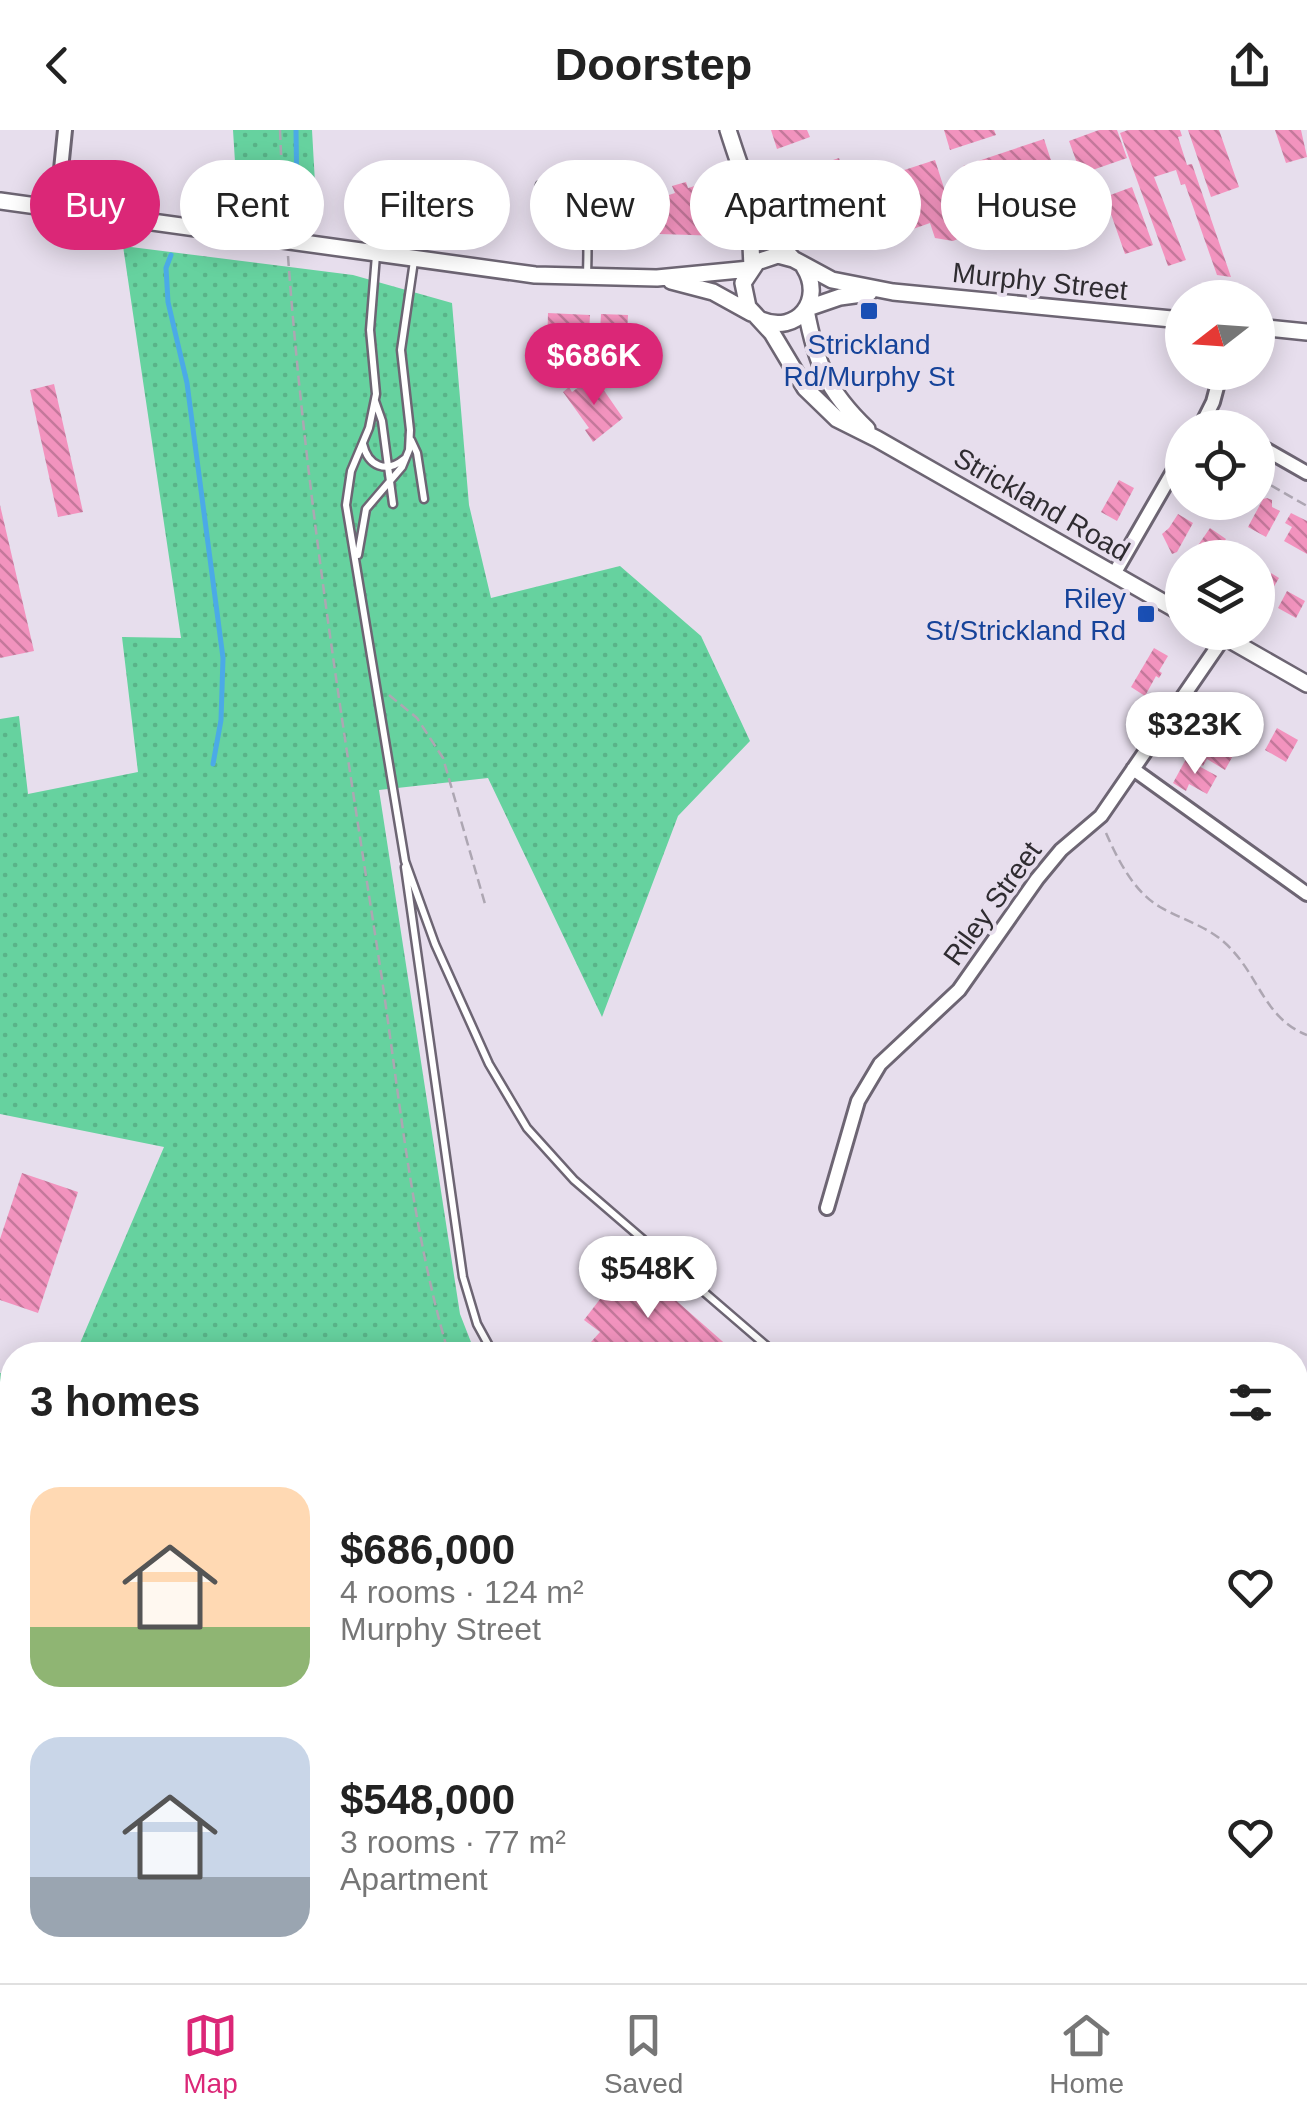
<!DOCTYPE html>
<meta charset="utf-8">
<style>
:root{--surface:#fff;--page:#f6f6f6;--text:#222;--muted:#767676;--line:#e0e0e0;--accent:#db2777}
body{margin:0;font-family:Helvetica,sans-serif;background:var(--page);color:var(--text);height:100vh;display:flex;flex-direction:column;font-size:38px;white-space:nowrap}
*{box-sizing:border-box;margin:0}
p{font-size:32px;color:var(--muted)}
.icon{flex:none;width:55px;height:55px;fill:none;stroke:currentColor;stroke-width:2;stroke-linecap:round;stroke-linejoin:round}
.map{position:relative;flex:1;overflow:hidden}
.sheet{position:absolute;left:0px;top:1212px;width:1308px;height:642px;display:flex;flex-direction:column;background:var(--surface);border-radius:40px 40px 0 0;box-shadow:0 5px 25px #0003}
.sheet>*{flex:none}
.banner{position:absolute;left:30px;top:30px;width:1248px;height:90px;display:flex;gap:20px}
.needle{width:65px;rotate:253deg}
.tools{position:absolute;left:1165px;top:150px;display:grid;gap:20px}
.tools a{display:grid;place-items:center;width:110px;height:110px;border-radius:50%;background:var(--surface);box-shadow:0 5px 25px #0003;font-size:50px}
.price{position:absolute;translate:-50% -85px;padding:0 22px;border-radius:35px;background:#fff;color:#222;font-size:32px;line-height:65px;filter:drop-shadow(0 2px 5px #0008)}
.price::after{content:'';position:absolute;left:50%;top:60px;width:30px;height:22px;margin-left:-15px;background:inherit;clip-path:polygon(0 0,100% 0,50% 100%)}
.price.current{background:var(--accent);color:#fff}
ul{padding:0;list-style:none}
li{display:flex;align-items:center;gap:30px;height:250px;padding:0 30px}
li span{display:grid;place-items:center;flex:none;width:280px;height:200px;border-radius:30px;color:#555}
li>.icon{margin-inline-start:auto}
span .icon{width:120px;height:120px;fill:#fffc;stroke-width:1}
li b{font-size:42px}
h2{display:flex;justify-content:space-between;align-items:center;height:120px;padding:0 30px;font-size:42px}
.tag{padding:0 35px;border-radius:45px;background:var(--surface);box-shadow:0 5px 25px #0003;font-size:35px;line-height:90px}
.tag.current{background:var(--accent);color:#fff}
header{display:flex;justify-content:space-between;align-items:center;height:130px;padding:0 30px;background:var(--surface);font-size:45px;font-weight:700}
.menu{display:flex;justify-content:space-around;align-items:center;height:140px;border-top:2px solid var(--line);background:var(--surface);font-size:28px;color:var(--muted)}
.menu a{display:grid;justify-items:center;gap:5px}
.menu .current{color:var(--accent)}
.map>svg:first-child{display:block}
.grass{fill:url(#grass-dots)}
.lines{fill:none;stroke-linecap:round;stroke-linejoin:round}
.stream{stroke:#4baae7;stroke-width:5}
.building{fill:url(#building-back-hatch)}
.service-casing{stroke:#6d6573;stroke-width:11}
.minor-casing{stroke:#6d6573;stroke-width:18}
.tertiary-casing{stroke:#6d6573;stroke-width:20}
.path{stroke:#ada6b2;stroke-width:2.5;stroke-dasharray:10 5;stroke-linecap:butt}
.service{stroke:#fff;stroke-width:6}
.minor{stroke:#fff;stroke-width:12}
.tertiary{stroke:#fff;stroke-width:15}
.rail-casing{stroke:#7f7982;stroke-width:9}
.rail{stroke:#e7deed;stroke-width:5;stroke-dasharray:15;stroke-linecap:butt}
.transit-dot{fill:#1a4fb4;stroke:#e7deed;stroke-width:4}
.labels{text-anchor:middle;stroke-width:8;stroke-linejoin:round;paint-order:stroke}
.street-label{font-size:28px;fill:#2f2c31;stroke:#e7deed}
.transit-label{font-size:28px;fill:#164399;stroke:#e7deed}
</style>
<header><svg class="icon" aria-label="back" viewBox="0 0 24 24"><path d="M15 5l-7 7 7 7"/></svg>Doorstep<svg class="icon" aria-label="share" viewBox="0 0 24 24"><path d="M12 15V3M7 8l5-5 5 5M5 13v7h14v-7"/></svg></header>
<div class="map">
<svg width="1307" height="1853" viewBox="0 0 1307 1853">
<defs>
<pattern id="grass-dots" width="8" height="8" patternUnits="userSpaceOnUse" patternTransform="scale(2.5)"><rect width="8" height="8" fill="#66d29f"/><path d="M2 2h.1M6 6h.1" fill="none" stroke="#59b489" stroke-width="1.8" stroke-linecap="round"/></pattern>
<pattern id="building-back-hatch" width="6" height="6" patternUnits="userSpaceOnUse" patternTransform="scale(2.5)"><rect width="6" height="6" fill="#f293be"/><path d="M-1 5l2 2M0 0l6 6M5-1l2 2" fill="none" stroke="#c4789b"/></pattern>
</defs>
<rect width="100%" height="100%" fill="#e7deed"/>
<path class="grass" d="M233,0H312L315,53L301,58L305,90L294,88L286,78L289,61L285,56L237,64Z
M123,116L353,145L452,173L469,375L491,468L620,436L701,506L750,611L678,686L602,887L488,648L379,660L460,1184L476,1225H75L164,1017L0,984V589L19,586L28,664L138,642L122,507L181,508Z
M0,1243L12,1245V1633L0,1630Z
M94,1843H171L166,1853H92Z"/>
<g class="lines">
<path class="stream" d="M293,81L297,71L296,0
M171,125L166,138L168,172L187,253L223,528L221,590L213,634
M141,1853L148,1842"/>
</g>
<path class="building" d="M771,0H807L810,7L777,19Z
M944,0H994L996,5L950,20Z
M1099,0H1117L1127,28L1081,44L1069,11Z
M1128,0H1180L1182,6L1178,7L1187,35L1192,34L1231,147L1217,145L1185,54L1181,55L1176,40L1154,47L1186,130L1168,136L1120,3Z
M1188,0H1219L1239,57L1211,67Z
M1275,0H1301L1307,27L1286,33Z
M1044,9L1066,76L1053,81L1059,98L1006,116L1000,99L986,104L963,36Z
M839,28L861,92L838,100L836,112L809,107L797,98L805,96L788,45Z
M935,30L960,108L953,111L935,108L930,93L913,99L895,43Z
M718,49L722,60L715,63L726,93L733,94L735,99L726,111H720L721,106L629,103L635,76L675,63L672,56L686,52L688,58Z
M1132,57L1153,115L1125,124L1105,67Z
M548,183L590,185L588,222L547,220Z
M601,184L628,185L626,222L599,220Z
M594,246L623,288L593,312L585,300L589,298L563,262L569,257L572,262Z
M54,254L83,382L58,387L30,260Z
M1119,350L1134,358L1117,391L1101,382Z
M1267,368L1272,370V377L1280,381L1266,407L1248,397L1263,369Z
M0,375L34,521L0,528Z
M1291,383L1307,391V424L1284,411L1292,397L1285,393Z
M1178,384L1193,393L1177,422L1172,424L1162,404L1169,398Z
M1210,398L1226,409L1214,428H1197L1192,424Z
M1258,442L1268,448L1271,443L1279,448L1269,465L1262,461L1258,470Z
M1287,461L1305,471L1296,488L1278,478Z
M1154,518L1168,526L1159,541L1162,543L1159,548L1156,546L1145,566L1131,557Z
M1225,573L1255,590L1244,605L1216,589Z
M1277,598L1298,610L1286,632L1265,620Z
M1204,604L1235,622L1225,640L1207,629L1203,636L1191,629Z
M1186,629L1217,646L1207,664L1189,654L1186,661L1173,653Z
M22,1043L78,1062L38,1183L0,1170V1109Z
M630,1130L738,1225H604L591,1212L600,1202L584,1190Z"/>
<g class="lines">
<g class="service-casing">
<path id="service" d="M540,55C592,67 588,102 587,145
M376,125L370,200L376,264L369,298L351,341L346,375L405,731L435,814L489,934L527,998L574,1050L777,1225
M375,271L382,291L393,374
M411,310L417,323L424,369
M363,314C368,336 386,344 404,329
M358,425L366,379L402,337L409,320L410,300L401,220L414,131
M405,737L463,1147L477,1194L494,1225
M813,1853L816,1842"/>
</g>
<g class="minor-casing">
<path id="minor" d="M57,79L65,0
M1207,286L1227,298
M1200,298L1213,272L1221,242
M1258,315L1307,343
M1114,444L1182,326
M1133,639L1307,764
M827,1078L858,971L880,934L959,860L1037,749L1061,720L1101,686L1224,507
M0,1658L12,1661
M709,1842L749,1853
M21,1853L24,1842"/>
</g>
<g class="tertiary-casing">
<path id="tertiary" d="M728,0C743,46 757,94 793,129
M0,71L535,145L657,148L750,139
M749,71L752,137
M671,151L713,162L751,183
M808,178L840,167L869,163
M806,180C816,233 827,261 867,299
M761,190C797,205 825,170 804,137
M1182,190L893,162L832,150L793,129L778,125L757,132L743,153L748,177L772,203L805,258L837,289L877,309L1182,483
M1258,197L1307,202
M1216,502L1307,554"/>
</g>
<path class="path" d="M280,0L284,93
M288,126C305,360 342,592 378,823C399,958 410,1094 449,1225
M1258,348L1307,376
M389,565L417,588L443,628L485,774
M1106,703C1118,730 1134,762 1160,777C1185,791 1213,798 1232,820C1260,850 1266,889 1307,905
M902,1214L993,1225
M1295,1578L1307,1592
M122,1853L129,1842"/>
<use href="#service" class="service"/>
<use href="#minor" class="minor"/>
<use href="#tertiary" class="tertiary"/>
<g class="rail-casing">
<path id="rail" d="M0,1566L12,1569
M1053,1842L1093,1853"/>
</g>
<use href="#rail" class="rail"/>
</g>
<g class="transit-dot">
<rect x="859" y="171" width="20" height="20" rx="5"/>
<rect x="1136" y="474" width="20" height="20" rx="5"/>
</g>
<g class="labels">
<g class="street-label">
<text transform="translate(1040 151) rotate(6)" y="10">Murphy Street</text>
<text transform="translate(1042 374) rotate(30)" y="10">Strickland Road</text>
<text transform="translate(992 773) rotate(-54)" y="10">Riley Street</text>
</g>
<g class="transit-label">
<text x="869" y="224">Strickland<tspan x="869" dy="32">Rd/Murphy St</tspan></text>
<text x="1126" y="478" text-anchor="end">Riley<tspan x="1126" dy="32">St/Strickland Rd</tspan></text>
</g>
</g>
</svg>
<div class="tools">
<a><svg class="needle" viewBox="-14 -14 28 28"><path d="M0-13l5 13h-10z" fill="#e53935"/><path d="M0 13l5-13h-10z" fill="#767676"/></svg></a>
<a><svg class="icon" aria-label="locate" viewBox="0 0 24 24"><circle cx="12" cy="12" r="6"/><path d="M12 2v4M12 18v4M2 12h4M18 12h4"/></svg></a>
<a><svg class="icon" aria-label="layers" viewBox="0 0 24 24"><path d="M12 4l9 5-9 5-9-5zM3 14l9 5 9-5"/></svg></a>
</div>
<b class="price current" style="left:594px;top:278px">$686K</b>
<b class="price" style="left:1195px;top:647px">$323K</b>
<b class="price" style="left:648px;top:1191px">$548K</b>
<div class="banner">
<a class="tag current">Buy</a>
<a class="tag">Rent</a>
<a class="tag">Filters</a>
<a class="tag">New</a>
<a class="tag">Apartment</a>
<a class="tag">House</a>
</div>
<section class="sheet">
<h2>3 homes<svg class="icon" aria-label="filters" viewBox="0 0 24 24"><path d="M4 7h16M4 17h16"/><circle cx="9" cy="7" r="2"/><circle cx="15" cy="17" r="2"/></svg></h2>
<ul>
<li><span style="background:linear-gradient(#ffd9b3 70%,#8fb573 0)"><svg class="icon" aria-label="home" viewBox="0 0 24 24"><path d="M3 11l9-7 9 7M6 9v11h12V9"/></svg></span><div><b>$686,000</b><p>4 rooms · 124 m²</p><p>Murphy Street</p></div><svg class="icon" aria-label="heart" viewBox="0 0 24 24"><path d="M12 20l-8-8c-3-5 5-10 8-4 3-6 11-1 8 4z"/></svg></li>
<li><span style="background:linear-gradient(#c9d6e8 70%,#9aa5b1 0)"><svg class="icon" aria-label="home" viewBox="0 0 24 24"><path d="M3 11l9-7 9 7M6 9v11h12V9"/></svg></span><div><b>$548,000</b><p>3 rooms · 77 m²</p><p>Apartment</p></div><svg class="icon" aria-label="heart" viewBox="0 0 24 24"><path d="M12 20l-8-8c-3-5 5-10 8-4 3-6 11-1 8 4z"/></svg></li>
</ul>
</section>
</div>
<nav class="menu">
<a class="current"><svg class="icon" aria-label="map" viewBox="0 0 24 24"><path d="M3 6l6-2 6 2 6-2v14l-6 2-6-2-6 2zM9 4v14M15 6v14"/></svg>Map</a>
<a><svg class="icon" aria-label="saved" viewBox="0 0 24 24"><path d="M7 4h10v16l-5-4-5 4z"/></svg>Saved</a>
<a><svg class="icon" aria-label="home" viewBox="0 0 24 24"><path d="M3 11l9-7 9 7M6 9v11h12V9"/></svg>Home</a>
</nav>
